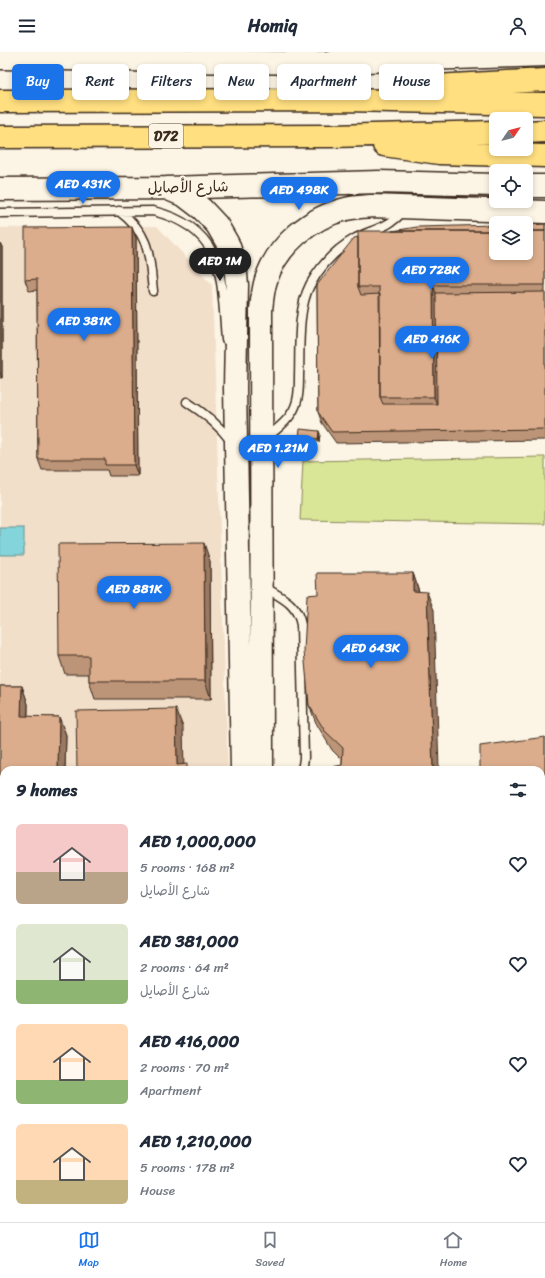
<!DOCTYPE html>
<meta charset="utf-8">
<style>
:root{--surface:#fff;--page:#f6f6f7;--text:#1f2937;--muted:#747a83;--line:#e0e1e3;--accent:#1a73e8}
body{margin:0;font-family:Sriracha,"Playpen Sans Arabic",sans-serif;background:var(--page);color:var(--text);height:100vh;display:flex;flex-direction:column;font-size:15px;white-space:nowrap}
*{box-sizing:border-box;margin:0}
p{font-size:13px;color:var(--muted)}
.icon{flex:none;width:22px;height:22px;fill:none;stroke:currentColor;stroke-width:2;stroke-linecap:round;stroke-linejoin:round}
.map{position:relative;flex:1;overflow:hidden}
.details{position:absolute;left:0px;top:714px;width:545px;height:456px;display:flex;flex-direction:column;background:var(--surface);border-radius:12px 12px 0 0;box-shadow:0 2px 6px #0003}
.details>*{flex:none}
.banner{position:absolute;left:12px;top:12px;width:521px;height:36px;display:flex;gap:8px}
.needle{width:26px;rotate:55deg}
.fabs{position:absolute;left:489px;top:60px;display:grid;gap:8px}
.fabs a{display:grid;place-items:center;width:44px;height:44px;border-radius:6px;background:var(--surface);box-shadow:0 2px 6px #0003;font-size:20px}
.price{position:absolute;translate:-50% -34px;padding:0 9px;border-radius:14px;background:var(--accent);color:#fff;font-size:13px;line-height:26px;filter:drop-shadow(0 1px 2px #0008)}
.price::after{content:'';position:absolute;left:50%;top:24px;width:12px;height:9px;margin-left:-6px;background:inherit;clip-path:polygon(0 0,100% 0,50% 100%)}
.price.current{background:#222;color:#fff}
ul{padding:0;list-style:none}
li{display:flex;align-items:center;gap:12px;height:100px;padding:0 16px}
li span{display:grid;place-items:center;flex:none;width:112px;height:80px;border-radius:6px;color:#555}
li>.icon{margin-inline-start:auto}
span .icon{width:48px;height:48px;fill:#fffc;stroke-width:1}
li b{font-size:17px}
h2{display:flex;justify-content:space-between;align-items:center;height:48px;padding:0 16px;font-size:17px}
.chip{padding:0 14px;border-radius:6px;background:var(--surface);box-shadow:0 2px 6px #0003;font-size:14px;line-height:36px}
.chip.current{background:var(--accent);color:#fff}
header{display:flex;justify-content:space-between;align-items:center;height:52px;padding:0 16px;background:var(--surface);font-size:18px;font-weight:700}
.tab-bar{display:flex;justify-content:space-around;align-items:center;height:56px;border-top:1px solid var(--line);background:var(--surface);font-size:11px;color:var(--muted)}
.tab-bar a{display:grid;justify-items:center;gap:2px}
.tab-bar .current{color:var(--accent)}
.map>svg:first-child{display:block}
.built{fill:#f2dfca}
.green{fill:#d9e597;stroke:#8a885a}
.water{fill:#83d5db;stroke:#66918f}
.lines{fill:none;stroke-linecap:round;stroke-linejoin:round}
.lane-casing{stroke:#3b2a1e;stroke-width:11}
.secondary-casing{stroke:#3b2a1e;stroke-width:25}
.primary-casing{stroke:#3b2a1e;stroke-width:25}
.lane{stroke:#fcf5e5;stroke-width:8}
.secondary{stroke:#fcf5e5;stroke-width:22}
.primary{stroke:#ffdf80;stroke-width:22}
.wall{fill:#bc9578;stroke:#3b2a1e}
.shaded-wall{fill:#997962;stroke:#3b2a1e}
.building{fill:#dbad8c;stroke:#3b2a1e}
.labels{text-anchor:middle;stroke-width:4;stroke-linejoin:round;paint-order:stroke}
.shield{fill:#fcf5e5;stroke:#75675a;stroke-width:1}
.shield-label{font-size:14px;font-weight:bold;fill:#3b2a1e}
.street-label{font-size:15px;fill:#3b2a1e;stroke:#fcf5e5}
</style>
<header><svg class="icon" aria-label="menu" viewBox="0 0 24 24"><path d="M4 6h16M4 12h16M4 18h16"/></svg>Homiq<svg class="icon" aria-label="person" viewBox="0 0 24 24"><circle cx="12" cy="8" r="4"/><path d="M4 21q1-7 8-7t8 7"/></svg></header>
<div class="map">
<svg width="545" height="1170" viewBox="0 0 545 1170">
<rect width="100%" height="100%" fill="#fcf5e5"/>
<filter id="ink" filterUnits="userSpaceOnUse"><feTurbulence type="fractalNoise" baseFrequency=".025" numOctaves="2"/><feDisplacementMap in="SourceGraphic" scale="8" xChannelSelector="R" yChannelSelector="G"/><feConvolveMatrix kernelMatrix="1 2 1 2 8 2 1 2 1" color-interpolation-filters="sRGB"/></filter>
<g filter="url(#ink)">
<path class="built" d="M157,174L212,233L228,718H4V826L0,825V176Z"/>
<path class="green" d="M545,405V472L300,468L303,409Z"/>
<path class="water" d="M0,476H24V503H0Z"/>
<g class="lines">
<g class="lane-casing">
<path id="lane" d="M119,159C151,183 149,203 153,239
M0,161L153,159C226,177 221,226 226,288
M187,350C204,361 219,373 231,389
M265,387C274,379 285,372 291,362C299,351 299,337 299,324C300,296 297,258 310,233C321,213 336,197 356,186C372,178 392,174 403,159
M264,535C282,546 297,551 301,573L304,706L303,713L301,718
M0,937L4,938"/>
</g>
<g class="secondary-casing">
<path id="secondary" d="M0,6L305,11L545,3
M526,134H545
M166,136L185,144L202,157L217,173L228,192L235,212L237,233L235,336L242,718
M0,137L166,136L379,130L496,133
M262,718L261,258C262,248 263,237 266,228C277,193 311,165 346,157C354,155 363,155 371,154L545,160
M0,857L4,858
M0,903L4,904
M541,912L545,911
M541,960L545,959"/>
</g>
<g class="primary-casing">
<path id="primary" d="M399,38L435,34L545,28
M0,49L344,48L545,52
M526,80L545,79
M0,85L331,84L496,80
M384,93L439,101L545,104"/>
</g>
<use href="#lane" class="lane"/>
<use href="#secondary" class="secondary"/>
<use href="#primary" class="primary"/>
</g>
<path class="wall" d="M545,172V388L336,391L322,371L318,360L317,233L392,179Z
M136,186L138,424H109L107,418H42L38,407L37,238L29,239L25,228Z
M0,191L2,195V326H0Z
M319,379L320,382L319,390L300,388L299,385Z
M310,393V401L298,402L297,399Z
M210,509L211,647H95L89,629V622H65L59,604Z
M413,521L419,539L434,558L342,713V708L332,698L316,671L309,653L318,542Z
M0,634H22L28,652V665H59L66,683L65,718H4V786H0Z
M545,685V850L541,851V718Z
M541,1001H545V1162L541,1163Z"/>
<path class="shaded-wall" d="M132,175L136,186L138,424L134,413Z
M0,191L2,195V326L0,320Z
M433,233L440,252L441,363L434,345Z
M319,379L320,382L319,390L318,387Z
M204,491L210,509L211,647L205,629Z
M413,521L419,540L413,539Z
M427,540L434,558L439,718H433Z
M22,634L28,652L27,682L21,664Z
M176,657L183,675L184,718L177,713Z
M59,665L66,683L65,718H58Z
M4,981V1012L0,1025V994Z"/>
<path class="building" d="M545,172V179H526V173Z
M496,173V179H392L417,175Z
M132,175L134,413H105V407H38L37,227L25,228V176Z
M358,179H496V201H526V179H545V233H433L434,345H380L379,235H358Z
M358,185V235L361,243L380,242V345L383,352H437L436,241L545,240V377L332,380L318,360L317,233L354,186Z
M300,377L319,379L318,387L299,385Z
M308,390L309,398L297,399L296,391Z
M204,491L205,629H89V604H59L58,492Z
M317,521H413V539L427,540L433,718H317L342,713L343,696L325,679L309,653L304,599L307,543L318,542Z
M0,634H22L21,664L59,665L58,718H4V768H0Z
M176,657L177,713L187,712V718H77L76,659Z
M545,685V836H541V718H480V694Z
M0,962L4,963V981L0,994Z
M541,1001H545V1144H541Z"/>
</g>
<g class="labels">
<rect class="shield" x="149" y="72" width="34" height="24" rx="3"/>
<g class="shield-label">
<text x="166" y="89">D72</text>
</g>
<g class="street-label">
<text transform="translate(188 135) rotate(-1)" y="5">شارع الأصايل</text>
</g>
</g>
</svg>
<div class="fabs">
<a><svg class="needle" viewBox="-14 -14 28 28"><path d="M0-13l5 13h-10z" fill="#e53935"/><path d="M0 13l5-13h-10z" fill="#747a83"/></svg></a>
<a><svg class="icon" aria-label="locate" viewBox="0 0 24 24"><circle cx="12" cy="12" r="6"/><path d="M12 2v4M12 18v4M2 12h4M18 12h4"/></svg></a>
<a><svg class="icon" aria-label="layers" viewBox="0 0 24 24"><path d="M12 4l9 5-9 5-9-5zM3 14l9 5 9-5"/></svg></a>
</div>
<b class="price" style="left:83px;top:153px">AED 431K</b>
<b class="price" style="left:299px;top:159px">AED 498K</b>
<b class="price current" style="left:220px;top:230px">AED 1M</b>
<b class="price" style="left:431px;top:239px">AED 728K</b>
<b class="price" style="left:84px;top:290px">AED 381K</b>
<b class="price" style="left:432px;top:308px">AED 416K</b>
<b class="price" style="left:278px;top:417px">AED 1.21M</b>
<b class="price" style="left:134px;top:558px">AED 881K</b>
<b class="price" style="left:371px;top:617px">AED 643K</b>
<div class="banner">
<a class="chip current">Buy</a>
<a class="chip">Rent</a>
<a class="chip">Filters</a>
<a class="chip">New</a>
<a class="chip">Apartment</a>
<a class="chip">House</a>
</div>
<section class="details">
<h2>9 homes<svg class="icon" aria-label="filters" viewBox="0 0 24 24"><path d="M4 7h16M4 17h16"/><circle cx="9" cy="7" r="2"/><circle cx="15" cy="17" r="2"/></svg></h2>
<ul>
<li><span style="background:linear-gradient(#f6c9c9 60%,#b9a48a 0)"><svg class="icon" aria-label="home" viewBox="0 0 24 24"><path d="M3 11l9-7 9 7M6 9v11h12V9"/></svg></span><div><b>AED 1,000,000</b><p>5 rooms · 168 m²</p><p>شارع الأصايل</p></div><svg class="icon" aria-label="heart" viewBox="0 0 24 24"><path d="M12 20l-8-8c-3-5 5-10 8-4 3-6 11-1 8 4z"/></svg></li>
<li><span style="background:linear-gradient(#dfe7d0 70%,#8fb573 0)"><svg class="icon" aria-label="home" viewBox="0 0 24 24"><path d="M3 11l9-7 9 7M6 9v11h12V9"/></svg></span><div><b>AED 381,000</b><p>2 rooms · 64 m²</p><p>شارع الأصايل</p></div><svg class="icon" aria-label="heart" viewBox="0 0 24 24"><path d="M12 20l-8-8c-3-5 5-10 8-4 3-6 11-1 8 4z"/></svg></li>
<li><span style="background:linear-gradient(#ffd9b3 70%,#8fb573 0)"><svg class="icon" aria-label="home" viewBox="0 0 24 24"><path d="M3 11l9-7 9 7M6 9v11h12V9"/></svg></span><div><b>AED 416,000</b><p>2 rooms · 70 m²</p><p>Apartment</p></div><svg class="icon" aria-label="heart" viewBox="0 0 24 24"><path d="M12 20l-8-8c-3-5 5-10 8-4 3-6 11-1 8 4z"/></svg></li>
<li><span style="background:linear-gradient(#ffd9b3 70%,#c2b280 0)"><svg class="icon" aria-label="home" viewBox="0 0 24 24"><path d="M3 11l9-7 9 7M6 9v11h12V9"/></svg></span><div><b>AED 1,210,000</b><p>5 rooms · 178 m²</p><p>House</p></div><svg class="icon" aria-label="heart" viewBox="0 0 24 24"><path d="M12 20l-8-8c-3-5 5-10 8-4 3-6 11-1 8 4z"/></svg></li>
</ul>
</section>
</div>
<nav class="tab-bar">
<a class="current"><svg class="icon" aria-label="map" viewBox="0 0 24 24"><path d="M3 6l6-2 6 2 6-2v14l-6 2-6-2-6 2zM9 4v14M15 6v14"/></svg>Map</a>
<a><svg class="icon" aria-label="saved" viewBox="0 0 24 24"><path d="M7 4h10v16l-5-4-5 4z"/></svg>Saved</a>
<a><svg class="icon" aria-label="home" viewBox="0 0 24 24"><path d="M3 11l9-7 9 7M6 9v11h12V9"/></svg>Home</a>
</nav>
